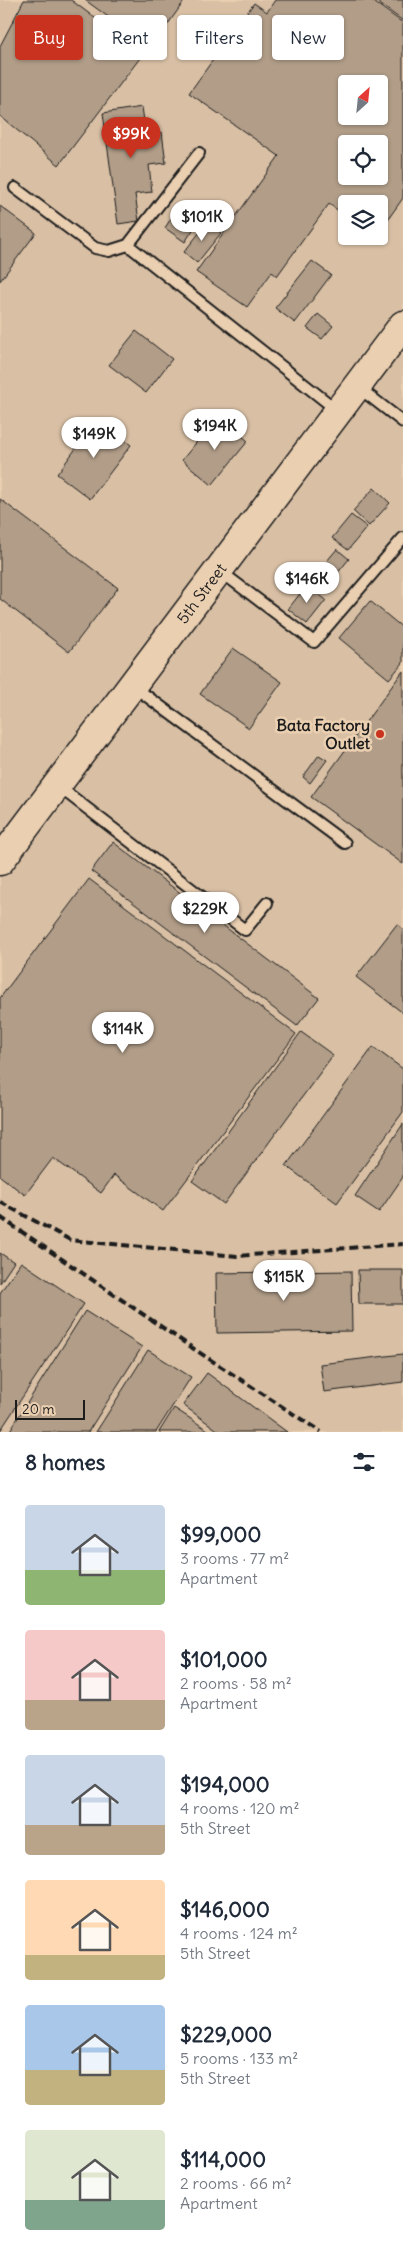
<!DOCTYPE html>
<meta charset="utf-8">
<style>
:root{--surface:#fff;--page:#f2f2f3;--text:#1f2937;--muted:#747a83;--accent:#c8321e}
body{margin:0;font-family:Delius,sans-serif;background:var(--page);color:var(--text);height:100vh;display:flex;flex-direction:column;font-size:19px;white-space:nowrap}
*{box-sizing:border-box;margin:0}
p{font-size:16px;color:var(--muted)}
.icon{flex:none;width:28px;height:28px;fill:none;stroke:currentColor;stroke-width:2;stroke-linecap:round;stroke-linejoin:round}
.map{position:relative;height:1432px;overflow:hidden}
.details{display:flex;flex-direction:column;background:var(--surface);flex:1}
.details>*{flex:none}
.guide{position:absolute;left:15px;top:15px;width:374px;height:45px;display:flex;gap:10px}
.needle{width:32px;rotate:27deg}
.tools{position:absolute;left:338px;top:75px;display:grid;gap:10px}
.tools a{display:grid;place-items:center;width:50px;height:50px;border-radius:5px;background:var(--surface);box-shadow:0 1px 4px #0004;font-size:25px}
.scale{position:absolute;left:15px;bottom:12px;width:70px;box-sizing:border-box;padding-left:5px;border:2px solid #1c1c1c;border-top:0;font-size:14px;line-height:18px;white-space:nowrap;color:#1c1c1c;-webkit-text-stroke:4px #eacfb1;paint-order:stroke}
.price{position:absolute;translate:-50% -42px;padding:0 11px;border-radius:18px;background:#fff;color:#222;font-size:16px;line-height:32px;filter:drop-shadow(0 1px 2px #0008)}
.price::after{content:'';position:absolute;left:50%;top:30px;width:15px;height:11px;margin-left:-8px;background:inherit;clip-path:polygon(0 0,100% 0,50% 100%)}
.price.active{background:var(--accent);color:#fff}
ul{padding:0;list-style:none}
li{display:flex;align-items:center;gap:15px;height:125px;padding:0 25px}
li span{display:grid;place-items:center;flex:none;width:140px;height:100px;border-radius:5px;color:#555}
li>.icon{margin-inline-start:auto}
span .icon{width:60px;height:60px;fill:#fffc;stroke-width:1}
li b{font-size:21px}
h2{display:flex;justify-content:space-between;align-items:center;height:60px;padding:0 25px;font-size:21px}
.chip{padding:0 18px;border-radius:5px;background:var(--surface);box-shadow:0 1px 4px #0004;font-size:18px;line-height:45px}
.chip.active{background:var(--accent);color:#fff}
.map>svg:first-child{display:block}
.built{fill:#d9c0a5;fill-rule:evenodd}
.building{fill:#b19d88;stroke:#1c1c1c;fill-rule:evenodd}
.lines{fill:none;stroke-linecap:round;stroke-linejoin:round}
.lane-casing{stroke:#1c1c1c;stroke-width:14}
.secondary-casing{stroke:#1c1c1c;stroke-width:31}
.lane{stroke:#eacfb1;stroke-width:10}
.secondary{stroke:#eacfb1;stroke-width:28}
.rail{stroke:#1c1c1c;stroke-width:4;stroke-dasharray:8 4;stroke-linecap:butt}
.poi-dot{fill:#c8321e;stroke:#eacfb1;stroke-width:2}
.labels{text-anchor:middle;stroke-width:5;stroke-linejoin:round;paint-order:stroke}
.street-label{font-size:16px;fill:#1c1c1c;stroke:#eacfb1}
.poi-label{font-size:16px;font-weight:bold;fill:#1c1c1c;stroke:#eacfb1;text-anchor:end}
</style>
<div class="map">
<svg width="403" height="1432" viewBox="0 0 403 1432">
<rect width="100%" height="100%" fill="#eacfb1"/>
<filter id="ink" filterUnits="userSpaceOnUse"><feTurbulence type="fractalNoise" baseFrequency=".02" numOctaves="2"/><feDisplacementMap in="SourceGraphic" scale="10" xChannelSelector="R" yChannelSelector="G"/><feConvolveMatrix kernelMatrix="1 2 1 2 8 2 1 2 1" color-interpolation-filters="sRGB"/></filter>
<g filter="url(#ink)">
<path class="built" d="M0,0H403V1432H0ZM346,84H379V116H346ZM346,144H379V176H346ZM346,204H379V236H346Z"/>
<path class="building" d="M24,0H71L143,54L59,165L0,116V46Z
M85,0H185L151,48Z
M275,0H371L403,23V198L379,232V204H346V216L329,204L277,276L272,272L247,307L196,272L279,156L189,93L254,3L267,12ZM346,84H379V116H346ZM346,144H379V176H346Z
M374,0H403V21Z
M142,107L146,135L162,132L166,163L149,165L152,192L135,194L139,221L118,224L103,113Z
M181,202L202,216L185,242L165,228Z
M0,206L36,233L0,281Z
M208,222L221,233L197,263L184,252Z
M312,261L331,275L295,323L275,308Z
M318,314L333,326L322,339L307,328Z
M136,331L172,359L146,393L109,365Z
M218,416L248,441L212,485L182,460Z
M97,420L131,445L90,499L57,474Z
M374,488L390,503L369,526L353,511Z
M0,499L118,588L69,652L0,599Z
M351,515L367,527L348,550L332,538Z
M337,549L349,559L323,591L310,581Z
M307,585L326,600L307,624L288,609Z
M370,601L403,628V663L389,679L339,638Z
M233,648L282,682L249,728L200,694Z
M403,671V864L311,797Z
M319,755L327,760L310,783L303,777Z
M113,842L319,998L297,1026L91,871Z
M89,879L296,1034L163,1211L114,1175L101,1193L53,1158L25,1195L0,1176V998Z
M397,924L403,929V1013L356,977Z
M301,1032L333,1055L224,1204L192,1181Z
M373,1047L403,1069V1112L337,1203L286,1166Z
M403,1124V1177L379,1212L355,1196Z
M0,1253L14,1262L0,1283Z
M21,1262L84,1304L0,1431V1293Z
M358,1270H403V1304H359Z
M351,1271L352,1331L217,1333L216,1273Z
M85,1311L142,1347L88,1432H9Z
M148,1350L191,1377L156,1432H96Z
M403,1354V1382L324,1392L320,1364Z
M207,1373L287,1432H220L183,1405Z
M174,1408L211,1432H159Z"/>
<g class="lines">
<g class="lane-casing">
<path id="lane" d="M199,153L128,245L338,411
M15,188L95,248L109,251L128,245
M358,387L403,422
M220,571L314,642L403,538
M133,686L345,843
M58,786L245,930L267,903"/>
</g>
<g class="secondary-casing">
<g id="secondary">
<path id="s1" d="M0,861L403,325"/>
</g>
</g>
<use href="#lane" class="lane"/>
<use href="#secondary" class="secondary"/>
<path class="rail" d="M0,1202L70,1240L237,1256L403,1244
M0,1217L194,1349L321,1432"/>
</g>
</g>
<circle class="poi-dot" cx="380" cy="734" r="5"/>
<g class="labels">
<g class="street-label">
<text dy="6" stroke="none"><textPath href="#s1" startOffset="335">5th Street</textPath></text>
</g>
<g class="poi-label">
<text x="370" y="731">Bata Factory<tspan x="370" dy="18">Outlet</tspan></text>
</g>
</g>
</svg>
<div class="tools">
<a><svg class="needle" viewBox="-14 -14 28 28"><path d="M0-13l5 13h-10z" fill="#e53935"/><path d="M0 13l5-13h-10z" fill="#747a83"/></svg></a>
<a><svg class="icon" aria-label="locate" viewBox="0 0 24 24"><circle cx="12" cy="12" r="6"/><path d="M12 2v4M12 18v4M2 12h4M18 12h4"/></svg></a>
<a><svg class="icon" aria-label="layers" viewBox="0 0 24 24"><path d="M12 4l9 5-9 5-9-5zM3 14l9 5 9-5"/></svg></a>
</div>
<div class="scale">20 m</div>
<b class="price active" style="left:131px;top:159px">$99K</b>
<b class="price" style="left:202px;top:242px">$101K</b>
<b class="price" style="left:215px;top:451px">$194K</b>
<b class="price" style="left:94px;top:459px">$149K</b>
<b class="price" style="left:307px;top:604px">$146K</b>
<b class="price" style="left:205px;top:934px">$229K</b>
<b class="price" style="left:123px;top:1054px">$114K</b>
<b class="price" style="left:284px;top:1302px">$115K</b>
<div class="guide">
<a class="chip active">Buy</a>
<a class="chip">Rent</a>
<a class="chip">Filters</a>
<a class="chip">New</a>
</div>
</div>
<section class="details">
<h2>8 homes<svg class="icon" aria-label="filters" viewBox="0 0 24 24"><path d="M4 7h16M4 17h16"/><circle cx="9" cy="7" r="2"/><circle cx="15" cy="17" r="2"/></svg></h2>
<ul>
<li><span style="background:linear-gradient(#c9d6e8 65%,#8fb573 0)"><svg class="icon" aria-label="home" viewBox="0 0 24 24"><path d="M3 11l9-7 9 7M6 9v11h12V9"/></svg></span><div><b>$99,000</b><p>3 rooms · 77 m²</p><p>Apartment</p></div></li>
<li><span style="background:linear-gradient(#f6c9c9 70%,#b9a48a 0)"><svg class="icon" aria-label="home" viewBox="0 0 24 24"><path d="M3 11l9-7 9 7M6 9v11h12V9"/></svg></span><div><b>$101,000</b><p>2 rooms · 58 m²</p><p>Apartment</p></div></li>
<li><span style="background:linear-gradient(#c9d6e8 70%,#b9a48a 0)"><svg class="icon" aria-label="home" viewBox="0 0 24 24"><path d="M3 11l9-7 9 7M6 9v11h12V9"/></svg></span><div><b>$194,000</b><p>4 rooms · 120 m²</p><p>5th Street</p></div></li>
<li><span style="background:linear-gradient(#ffd9b3 75%,#c2b280 0)"><svg class="icon" aria-label="home" viewBox="0 0 24 24"><path d="M3 11l9-7 9 7M6 9v11h12V9"/></svg></span><div><b>$146,000</b><p>4 rooms · 124 m²</p><p>5th Street</p></div></li>
<li><span style="background:linear-gradient(#a9c7e8 65%,#c2b280 0)"><svg class="icon" aria-label="home" viewBox="0 0 24 24"><path d="M3 11l9-7 9 7M6 9v11h12V9"/></svg></span><div><b>$229,000</b><p>5 rooms · 133 m²</p><p>5th Street</p></div></li>
<li><span style="background:linear-gradient(#dfe7d0 70%,#7fa58c 0)"><svg class="icon" aria-label="home" viewBox="0 0 24 24"><path d="M3 11l9-7 9 7M6 9v11h12V9"/></svg></span><div><b>$114,000</b><p>2 rooms · 66 m²</p><p>Apartment</p></div></li>
</ul>
</section>
